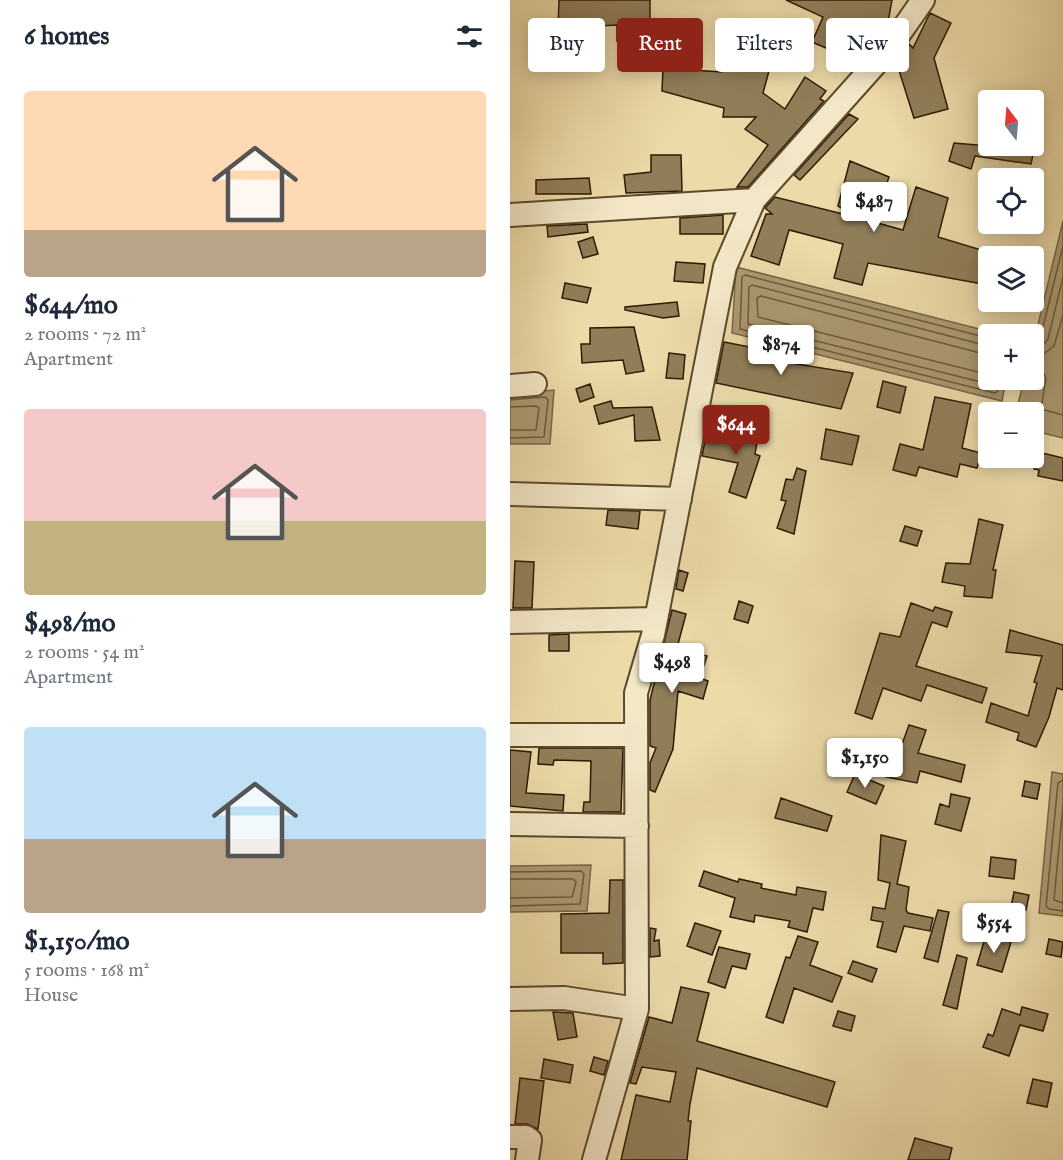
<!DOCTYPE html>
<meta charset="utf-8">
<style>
:root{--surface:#fff;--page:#f2f2f3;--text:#1f2937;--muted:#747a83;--accent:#8f2418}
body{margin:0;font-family:"IM FELL English",serif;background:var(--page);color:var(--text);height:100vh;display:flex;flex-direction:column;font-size:22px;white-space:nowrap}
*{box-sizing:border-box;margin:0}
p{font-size:20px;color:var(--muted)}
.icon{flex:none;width:33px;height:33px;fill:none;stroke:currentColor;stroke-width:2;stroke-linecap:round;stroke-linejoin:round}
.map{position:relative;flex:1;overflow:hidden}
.details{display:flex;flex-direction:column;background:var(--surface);width:510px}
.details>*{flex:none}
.banner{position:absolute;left:18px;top:18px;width:444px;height:54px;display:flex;gap:12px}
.needle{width:39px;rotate:344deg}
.buttons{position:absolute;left:468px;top:90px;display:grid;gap:12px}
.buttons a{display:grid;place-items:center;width:66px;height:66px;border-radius:6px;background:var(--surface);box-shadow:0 3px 15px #0003;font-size:30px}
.price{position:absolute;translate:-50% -51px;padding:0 14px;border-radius:6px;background:#fff;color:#222;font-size:20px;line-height:39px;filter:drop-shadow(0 2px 3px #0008)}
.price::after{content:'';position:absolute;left:50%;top:36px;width:18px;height:14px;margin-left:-9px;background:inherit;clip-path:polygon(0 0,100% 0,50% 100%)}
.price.on{background:var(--accent);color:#fff}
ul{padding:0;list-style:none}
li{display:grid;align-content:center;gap:12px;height:318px;padding:0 24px}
li span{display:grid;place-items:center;height:186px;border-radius:6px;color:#555}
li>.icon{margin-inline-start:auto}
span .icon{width:108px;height:108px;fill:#fffc;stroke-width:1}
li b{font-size:26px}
h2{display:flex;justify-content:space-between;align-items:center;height:72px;padding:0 24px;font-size:26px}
.pill{padding:0 21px;border-radius:6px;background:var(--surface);box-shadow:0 3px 15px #0003;font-size:21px;line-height:54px}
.pill.on{background:var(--accent);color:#fff}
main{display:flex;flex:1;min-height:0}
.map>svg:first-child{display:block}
.water{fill:#ab9971;stroke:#786645;stroke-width:1.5}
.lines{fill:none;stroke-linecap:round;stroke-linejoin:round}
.shore{stroke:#6c5a3a;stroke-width:1.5}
.building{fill:#907e59;stroke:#2c1a03;stroke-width:1.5}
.minor-casing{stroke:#5c4a2c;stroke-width:26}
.minor{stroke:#f3e7c7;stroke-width:22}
</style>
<main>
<section class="details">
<h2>6 homes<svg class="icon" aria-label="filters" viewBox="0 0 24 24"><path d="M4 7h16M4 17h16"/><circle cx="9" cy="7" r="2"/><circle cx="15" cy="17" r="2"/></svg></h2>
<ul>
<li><span style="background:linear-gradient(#ffd9b3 75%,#b9a48a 0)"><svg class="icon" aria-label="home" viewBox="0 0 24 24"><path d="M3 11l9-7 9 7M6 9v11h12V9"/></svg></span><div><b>$644/mo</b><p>2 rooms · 72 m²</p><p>Apartment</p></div></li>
<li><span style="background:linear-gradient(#f6c9c9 60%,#c2b280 0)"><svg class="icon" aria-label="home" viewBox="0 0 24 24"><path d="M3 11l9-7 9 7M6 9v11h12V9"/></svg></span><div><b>$498/mo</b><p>2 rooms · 54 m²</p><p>Apartment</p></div></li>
<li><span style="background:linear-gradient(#bfe0f5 60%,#b9a48a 0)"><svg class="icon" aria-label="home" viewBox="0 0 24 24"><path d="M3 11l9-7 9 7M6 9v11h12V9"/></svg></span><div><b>$1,150/mo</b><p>5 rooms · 168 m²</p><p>House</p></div></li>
</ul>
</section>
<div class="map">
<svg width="553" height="1160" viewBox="0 0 553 1160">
<rect width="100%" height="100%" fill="#ecdaa9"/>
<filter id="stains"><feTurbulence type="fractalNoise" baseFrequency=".00333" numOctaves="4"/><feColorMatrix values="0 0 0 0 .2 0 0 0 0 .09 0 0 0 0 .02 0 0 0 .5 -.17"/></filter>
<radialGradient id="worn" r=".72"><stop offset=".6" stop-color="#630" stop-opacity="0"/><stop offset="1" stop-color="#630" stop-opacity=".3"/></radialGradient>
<path class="water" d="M553,221V438L524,431V412H506L514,380H524V341Z
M226,267L489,334H478V380H496L492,401L222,333Z
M44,390L40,444H0V394Z
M542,772L553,774V916L529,913Z
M81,865L77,911L0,912V866Z"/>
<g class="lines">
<path class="shore" d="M553,315L544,346L526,360L536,378L531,409L553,415
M478,338L235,275L232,277L230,329L485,393L488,391L490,380
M524,341L531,335L553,246
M478,346L242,285L239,287L238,324L479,384L483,380
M524,348L532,346L538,339L553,277
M478,355L251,296L247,298L248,317L472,373L478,367
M0,400L35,397L38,400L34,437L0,438
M0,407L26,406L29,408L26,430H0
M553,780L548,783L536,906L539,909L553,911
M553,805L544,900L553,903
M0,872L71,871L74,874L70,904L0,906
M0,879H63L66,882L62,897L0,898"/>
</g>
<path class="building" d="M49,0H140V41H107V25L48,28Z
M276,0H382L377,28L349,62L302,42L313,17Z
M420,13L441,23L424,58L438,109L404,118L386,61L399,44L403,48Z
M222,36L242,41L240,49L263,56L253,93L275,109L295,77L316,91L310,99L314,101L238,187H227L258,145L235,129L246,117H213L214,108L152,91L153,68L212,72Z
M339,114L348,119L290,180L284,175Z
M444,143L524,150L521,164L465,156L461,169L439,161Z
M141,155H171L172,191L116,193L114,175L141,172Z
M340,161L379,177L364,222L393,230L406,187L438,198L428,237L478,252V285L358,263L352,285L324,278L333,244L279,230L269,265L241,256L256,214H262L255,208L265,197L345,217L328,206Z
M79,178L81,194H26V180Z
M213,215V234H170V218Z
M77,224L78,232L38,237L37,226Z
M83,237L88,254L73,258L68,242Z
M166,262L195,264L193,283L164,281Z
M55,283L81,288L77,303L52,298Z
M167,302L169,316L153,318L115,310V307Z
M124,327L134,371L116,374L113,360L72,363L71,344H80V328Z
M214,342L276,354L274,362L343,373L331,409L206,383Z
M159,353L175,355L173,379L156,378Z
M373,381L396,387L390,413L367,407Z
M80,384L84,397L70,402L66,389Z
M425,397L461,404L452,448L471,453L467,468L450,464L447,477L409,467L406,476L383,470L390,444L413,450Z
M101,401L103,408L142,407L150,440L125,441L124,415L89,424L84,406Z
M209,426L248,436L245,454L250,456L236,498L219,492L228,463L192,456L195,441L203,442Z
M316,429L349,436L342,465L311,459Z
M524,451L553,458V481L528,476L529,470L524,469Z
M287,468L296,471L284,534L267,528L276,501L271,500L276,479L283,480Z
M98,510L130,511L128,529L96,525Z
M469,519L493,525L483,570H486L482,598L454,596L455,586L432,582L436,563L460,564Z
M395,526L412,531L407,546L390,541Z
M5,561L24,562L22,608H3Z
M169,570L178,573L173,591L166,589Z
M229,601L243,606L238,623L224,619Z
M401,603L423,611L425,607L442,612L437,627L422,622L406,666L477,688L472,703L417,685L411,701L373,688L362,719L345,713L370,633L390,637Z
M162,610L176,614L167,648L197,656L190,678L198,681L193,699L168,691L163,749L145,792L140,790V763L146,748L140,746V700Z
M500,630L553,645V690L547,688L539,717L526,747L507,740L509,733L476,722L481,703L518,716L527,683L524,682L532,656L496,652Z
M59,634V651H39V635Z
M399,725L416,730L408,753L455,765L451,782L410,771L407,783L376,777L380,757L387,758Z
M29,748H113L111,812H73L74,802H80L81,761L44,760L43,765L28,764Z
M0,750L21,752L16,793L54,795L53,811L0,806Z
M345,774L374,786L366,804L337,792Z
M515,781L530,784L527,799L512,796Z
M441,794L460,798L451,831L425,824L430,804L439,807Z
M271,798L322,816L317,831L265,818Z
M371,835L396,841L387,884L399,887L396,910L398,913L423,918L420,931L394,926L386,952L367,947L373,922L361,920L363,907L375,909L380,883L368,880Z
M481,857L506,860L504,879L479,876Z
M194,871L228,882L229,879L252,884L251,888L286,895L287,887L316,892L313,910L303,908L297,932L278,927L280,921L245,915L244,922L220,917L225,898L189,886Z
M100,880H113V963L93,964V953H51V914L99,913Z
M504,892L519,895L516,910L501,907Z
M428,910L439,912L428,962L414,958Z
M185,923L211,931L202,955L177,946Z
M140,928L146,929L144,941L149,940L150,956L140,957Z
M476,935L501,942L492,972L467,965Z
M288,936L308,942L300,965L332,977L322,1002L284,988L273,1023L256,1017L276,957L280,958Z
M539,939L553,942L551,957L536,954Z
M209,947L240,954L236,969L222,966L215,988L198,982Z
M447,955L457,958L447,1009L433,1005Z
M343,961L367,969L362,982L338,973Z
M171,987L199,993L187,1041L325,1082L317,1107L187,1068L180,1104L178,1121H181L177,1160H111L126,1095L160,1102L166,1072L132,1067L126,1084L120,1083L139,1017L162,1023Z
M512,1007L538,1014L533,1031L510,1025L499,1056L473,1047L478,1034L483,1036L492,1009L510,1015Z
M328,1011L345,1016L341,1031L323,1026Z
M43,1012L63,1013L67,1037L48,1040Z
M84,1057L98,1061L94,1075L80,1071Z
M34,1059L63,1065L60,1083L31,1078Z
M10,1078L34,1081L28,1129L17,1124H5Z
M523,1079L542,1083L537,1107L517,1103Z
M405,1138L442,1148L439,1160H398Z"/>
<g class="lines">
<g class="minor-casing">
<path id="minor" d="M0,215L244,200
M0,386L25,384
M0,494L170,499
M0,622L146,619
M0,735H126
M0,824L127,826
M0,999L54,998L127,1009
M0,1137H16L20,1140L17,1160
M84,1160L127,1009L126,693L143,635L215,267L244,200L378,50L413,0"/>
</g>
<use href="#minor" class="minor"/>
</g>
<rect width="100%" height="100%" filter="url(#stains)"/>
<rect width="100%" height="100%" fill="url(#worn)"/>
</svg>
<div class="buttons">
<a><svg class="needle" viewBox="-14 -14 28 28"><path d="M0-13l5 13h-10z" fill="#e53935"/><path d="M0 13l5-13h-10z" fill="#747a83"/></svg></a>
<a><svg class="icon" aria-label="locate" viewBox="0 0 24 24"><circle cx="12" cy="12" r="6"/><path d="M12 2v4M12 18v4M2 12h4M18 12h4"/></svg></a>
<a><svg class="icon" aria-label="layers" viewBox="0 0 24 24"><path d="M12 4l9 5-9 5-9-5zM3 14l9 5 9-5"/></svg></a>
<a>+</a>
<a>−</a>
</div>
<b class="price" style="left:364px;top:233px">$487</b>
<b class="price" style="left:271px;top:376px">$874</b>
<b class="price on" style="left:226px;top:456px">$644</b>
<b class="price" style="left:162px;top:694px">$498</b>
<b class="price" style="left:355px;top:789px">$1,150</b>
<b class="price" style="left:484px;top:954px">$554</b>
<div class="banner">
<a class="pill">Buy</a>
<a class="pill on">Rent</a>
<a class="pill">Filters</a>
<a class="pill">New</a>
</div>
</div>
</main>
